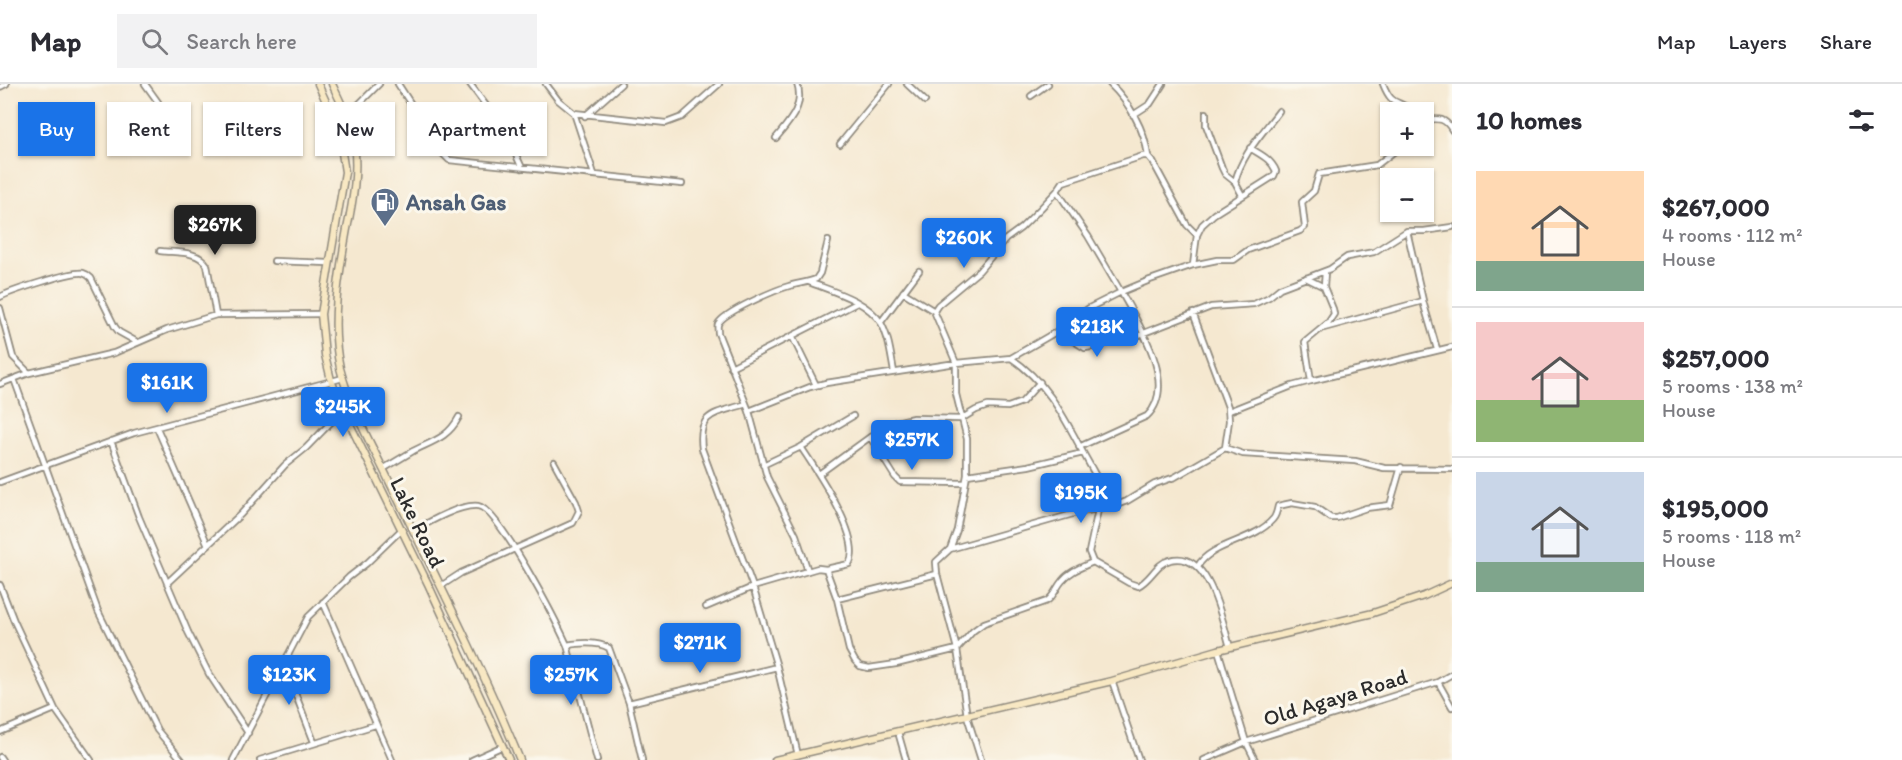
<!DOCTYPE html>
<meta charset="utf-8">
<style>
:root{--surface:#fff;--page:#f2f2f3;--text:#2b2b33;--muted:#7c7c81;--line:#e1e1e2;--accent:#1a73e8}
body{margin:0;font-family:Itim,sans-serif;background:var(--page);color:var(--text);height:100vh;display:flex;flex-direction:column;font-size:22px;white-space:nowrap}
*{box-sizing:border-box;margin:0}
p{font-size:20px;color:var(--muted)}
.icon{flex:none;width:33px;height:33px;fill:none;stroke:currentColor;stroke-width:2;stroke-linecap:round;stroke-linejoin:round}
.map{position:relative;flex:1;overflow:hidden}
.side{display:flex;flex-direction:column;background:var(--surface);width:450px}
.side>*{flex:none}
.guide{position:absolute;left:18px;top:18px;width:570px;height:54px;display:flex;gap:12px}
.controls{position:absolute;left:1380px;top:18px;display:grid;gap:12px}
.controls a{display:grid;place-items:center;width:54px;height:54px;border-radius:0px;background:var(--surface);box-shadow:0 2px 4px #0004;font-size:30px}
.price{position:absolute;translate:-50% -51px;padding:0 14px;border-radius:6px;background:var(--accent);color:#fff;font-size:20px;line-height:39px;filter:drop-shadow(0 2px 3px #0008)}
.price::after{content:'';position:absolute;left:50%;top:36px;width:18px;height:14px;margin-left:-9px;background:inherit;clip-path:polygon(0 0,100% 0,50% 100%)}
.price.on{background:#222;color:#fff}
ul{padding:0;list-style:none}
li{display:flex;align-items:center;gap:18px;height:150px;padding:0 24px}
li+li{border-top:2px solid var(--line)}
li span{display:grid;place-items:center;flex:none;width:168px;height:120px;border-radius:0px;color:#555}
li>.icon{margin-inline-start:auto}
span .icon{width:72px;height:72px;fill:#fffc;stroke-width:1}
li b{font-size:26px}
h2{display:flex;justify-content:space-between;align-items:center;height:72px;padding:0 24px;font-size:26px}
.pill{padding:0 21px;border-radius:0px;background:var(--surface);box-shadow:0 2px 4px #0004;font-size:21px;line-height:54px}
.pill.on{background:var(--accent);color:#fff}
header{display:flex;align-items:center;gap:36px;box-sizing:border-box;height:84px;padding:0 30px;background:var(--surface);border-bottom:2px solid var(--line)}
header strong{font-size:28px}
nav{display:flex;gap:33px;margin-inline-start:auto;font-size:21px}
.search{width:420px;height:54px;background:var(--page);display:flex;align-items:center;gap:15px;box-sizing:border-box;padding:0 21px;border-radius:0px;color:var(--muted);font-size:22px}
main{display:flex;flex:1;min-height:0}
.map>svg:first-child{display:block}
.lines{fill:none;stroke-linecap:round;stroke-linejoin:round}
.street-casing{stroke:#908a7e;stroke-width:8}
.secondary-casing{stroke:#908a7e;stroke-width:9}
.street{stroke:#fff;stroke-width:4.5}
.secondary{stroke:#f8e8c3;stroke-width:6}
.labels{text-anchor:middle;stroke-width:6;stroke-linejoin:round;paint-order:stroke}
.service-label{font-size:22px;font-weight:bold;fill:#4e5e75;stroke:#fbf7ec;text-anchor:start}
.street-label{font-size:22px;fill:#2b2b2b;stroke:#fbf7ec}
</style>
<header>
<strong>Map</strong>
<div class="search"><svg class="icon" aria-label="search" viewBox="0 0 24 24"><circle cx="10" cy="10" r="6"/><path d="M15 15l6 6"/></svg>Search here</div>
<nav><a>Map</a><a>Layers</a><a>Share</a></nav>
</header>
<main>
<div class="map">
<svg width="1452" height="676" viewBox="0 0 1452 676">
<rect width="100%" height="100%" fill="#fbf7ec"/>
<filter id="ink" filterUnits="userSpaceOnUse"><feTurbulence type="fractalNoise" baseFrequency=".0167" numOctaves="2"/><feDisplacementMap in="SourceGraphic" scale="12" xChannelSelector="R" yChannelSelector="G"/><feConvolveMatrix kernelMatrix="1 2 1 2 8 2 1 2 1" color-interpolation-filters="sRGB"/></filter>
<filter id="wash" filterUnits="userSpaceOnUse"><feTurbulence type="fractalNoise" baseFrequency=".008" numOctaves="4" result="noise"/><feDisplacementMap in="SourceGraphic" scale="24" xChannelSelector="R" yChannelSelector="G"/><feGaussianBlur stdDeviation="1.35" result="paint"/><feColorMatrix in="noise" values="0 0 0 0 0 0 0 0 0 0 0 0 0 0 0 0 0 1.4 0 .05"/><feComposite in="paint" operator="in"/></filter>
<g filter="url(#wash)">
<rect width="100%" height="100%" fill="#f5e8d0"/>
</g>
<g filter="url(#ink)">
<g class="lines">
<g class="street-casing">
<path id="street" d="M145,0L158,18
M398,0L443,70L449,76L682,100
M470,0L505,47L522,84
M546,0L558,16L574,29L666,39L682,33L719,0
M907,0L925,17
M1110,0C1129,18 1145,46 1148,72
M1383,0C1393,25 1398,14 1414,28
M0,3L6,0
M1031,12L1048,0
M574,29L594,90
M1206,29V41L1222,84L1225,90L1235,98L1242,111
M1133,31L1150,20L1163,0
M347,32L379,0
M585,32L621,0
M1424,36C1437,35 1444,32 1452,46
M776,54C789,38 805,22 797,0
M840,60L889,0
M1235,98C1242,70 1262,50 1279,27
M1407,147L1424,221L1437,265
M1197,151L1202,141L1214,130L1274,92L1276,87C1271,75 1261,71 1250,64
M160,167C176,169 198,166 207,181L216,231
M274,177L329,179
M1306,194L1324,203
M809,198C831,207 867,216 881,239C889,253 891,272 894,288
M903,208L934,227
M0,213C11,207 72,187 83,189C87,190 88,191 91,194L115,243L119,248L137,258
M0,224L13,273L29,289
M881,238L919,187
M1324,244L1423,217
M1061,245L1072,256L1085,264L1097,262L1112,257L1136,252L1211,223L1254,220L1269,213L1280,204L1330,185L1347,173L1374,168L1407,147H1424L1452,143
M792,252L816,301
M1011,274L1061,245L1089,224L1121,208L1088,152L1057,107
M731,283L857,219
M14,295L98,527L157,646L182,676
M1311,297L1452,263
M0,300L29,289L114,269L167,246L216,231L321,230
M746,320C716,330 697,327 702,365L753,503L777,583L798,671
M749,327L810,303L826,299L956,279L1011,274C1044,296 1061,327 1079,361C1090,382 1102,401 1111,423
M1229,327L1292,302L1311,297L1305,258L1328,239L1334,230L1333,225L1324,203L1325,188
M157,344L208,461
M870,353L895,393L900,398L965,399
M111,357L139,433L188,548L209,590L248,649
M801,363C815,385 864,454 849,480L826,485
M1079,363L1147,332C1179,301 1138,239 1121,208L1150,196L1193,181L1217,176H1234L1248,166L1300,147L1305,143L1302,118L1314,107L1319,90L1377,81L1401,62
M1225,364L1243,370L1355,377L1384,384L1452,385
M763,381L801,363L853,332
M383,385C393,379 403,373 413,367C433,357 448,354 459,333
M819,390L870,353L896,338L913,334L961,335L976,326L988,322L1008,323L1022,318L1040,298
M967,391L1028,382L1083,369
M0,398L134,349L343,294
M1098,426L1089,468L1093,478L1129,499L1138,502C1151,496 1156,479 1170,476C1210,465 1222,537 1230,563
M413,447C429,438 460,420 478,422C499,425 557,539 567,561C580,559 597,557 609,564L629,619L642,676
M950,465L1080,428L1111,423L1127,417L1155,400L1175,393L1225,364L1229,337L1228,323L1193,229
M1198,482C1211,459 1255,457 1273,435C1276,432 1277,427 1278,422L1292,419L1315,423L1331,434H1337L1366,424L1390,421L1401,383
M808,487L796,451L767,393L749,327L718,249C718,246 717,243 718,240C724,228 775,206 789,202C798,199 807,199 816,195L820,189L828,157
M167,499L241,430L285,381L306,364L343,326
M0,501L14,537L55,625L91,676
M441,502L461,489L573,439L579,427L576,418L554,378
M837,515L849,566L855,577L860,582L869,584L896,580L957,565L973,547L984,539L1047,517C1055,511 1056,504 1062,497C1070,487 1082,483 1093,478
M323,518L392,676
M706,523L753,503L818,484L826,485L837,515L937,490
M567,561L597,676
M1218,566L1246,658L1255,676
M283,578L314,658
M1112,597L1139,676
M1438,598L1452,623
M629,619L777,583
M0,648L55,625
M898,648L906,676
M0,673L2,676
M233,676L308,533L349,493L367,479L401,446
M260,676L375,641
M472,676L503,662
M981,676L967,632L957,565L937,490L936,478L950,465L957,446L967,391V355L956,310V279L934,227L938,221L979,187L1006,155L1021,144L1041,124L1057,107L1063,98L1143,72H1148L1153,78L1187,141L1197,151L1193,181
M1204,676L1246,658L1438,598L1452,590"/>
</g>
<g class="secondary-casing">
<path id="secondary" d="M318,0L332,31L339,50L345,88L321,230L325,271L331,296L343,326L429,502L509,676
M332,0C341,19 351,38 354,59C358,88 353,117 347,145C339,190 330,238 340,284C350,324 372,361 389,397C434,489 481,581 520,676
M775,676L1112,597L1218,566L1373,529L1424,512L1452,499"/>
</g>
<use href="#street" class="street"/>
<use href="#secondary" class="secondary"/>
</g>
</g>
<defs>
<g id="fuel-pin" transform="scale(1.5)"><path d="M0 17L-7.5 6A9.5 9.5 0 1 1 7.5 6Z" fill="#5c6f8a" stroke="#fbf7ec"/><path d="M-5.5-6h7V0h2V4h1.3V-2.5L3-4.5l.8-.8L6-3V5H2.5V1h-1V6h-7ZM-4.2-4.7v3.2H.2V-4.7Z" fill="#fff"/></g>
</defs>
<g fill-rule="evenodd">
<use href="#fuel-pin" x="385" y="118"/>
</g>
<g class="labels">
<g class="service-label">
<text x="406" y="126">Ansah Gas</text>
</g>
<g class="street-label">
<text transform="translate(418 438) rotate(64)" y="8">Lake Road</text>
<text transform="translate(1335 613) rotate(-17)" y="8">Old Agaya Road</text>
</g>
</g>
</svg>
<div class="controls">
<a>+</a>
<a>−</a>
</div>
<b class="price on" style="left:215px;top:172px">$267K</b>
<b class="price" style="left:964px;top:185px">$260K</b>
<b class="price" style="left:1097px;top:274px">$218K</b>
<b class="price" style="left:167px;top:330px">$161K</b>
<b class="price" style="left:343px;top:354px">$245K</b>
<b class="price" style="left:912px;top:387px">$257K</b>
<b class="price" style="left:1081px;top:440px">$195K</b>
<b class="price" style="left:700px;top:590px">$271K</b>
<b class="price" style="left:289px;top:622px">$123K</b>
<b class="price" style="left:571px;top:622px">$257K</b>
<div class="guide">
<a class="pill on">Buy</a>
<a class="pill">Rent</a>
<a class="pill">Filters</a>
<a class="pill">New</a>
<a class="pill">Apartment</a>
</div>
</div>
<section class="side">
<h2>10 homes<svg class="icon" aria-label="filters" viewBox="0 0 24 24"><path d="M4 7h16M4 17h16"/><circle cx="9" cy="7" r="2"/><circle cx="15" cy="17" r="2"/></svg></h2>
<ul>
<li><span style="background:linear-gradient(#ffd9b3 75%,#7fa58c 0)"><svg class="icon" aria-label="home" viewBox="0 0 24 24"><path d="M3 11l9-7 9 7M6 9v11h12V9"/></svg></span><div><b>$267,000</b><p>4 rooms · 112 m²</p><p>House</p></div></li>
<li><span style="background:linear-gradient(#f6c9c9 65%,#8fb573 0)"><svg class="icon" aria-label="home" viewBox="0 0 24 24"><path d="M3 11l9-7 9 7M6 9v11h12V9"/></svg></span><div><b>$257,000</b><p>5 rooms · 138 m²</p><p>House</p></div></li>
<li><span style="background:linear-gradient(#c9d6e8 75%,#7fa58c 0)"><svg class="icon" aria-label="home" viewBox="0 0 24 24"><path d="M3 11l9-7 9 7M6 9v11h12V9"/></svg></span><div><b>$195,000</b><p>5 rooms · 118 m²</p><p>House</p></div></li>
</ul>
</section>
</main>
